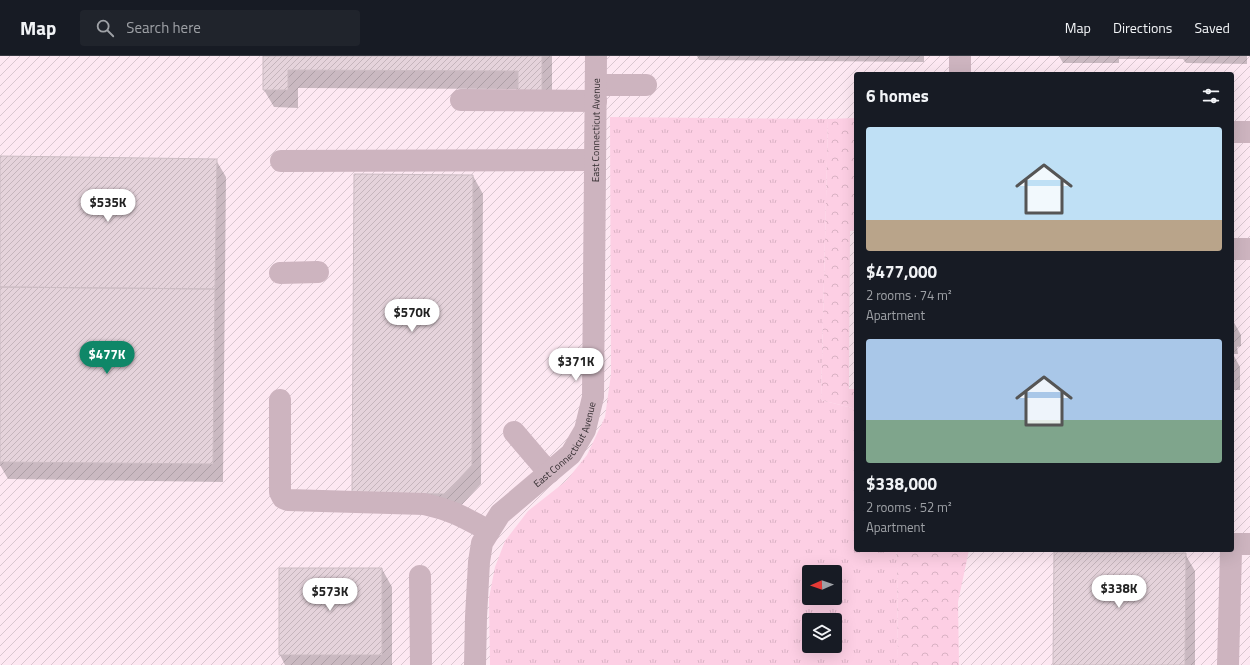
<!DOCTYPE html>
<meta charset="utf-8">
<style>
:root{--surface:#171b24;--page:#20242c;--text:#f1f3f6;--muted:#9ea1a6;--line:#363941;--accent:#0f8768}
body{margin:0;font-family:"Titillium Web",sans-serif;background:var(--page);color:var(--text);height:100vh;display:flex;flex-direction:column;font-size:15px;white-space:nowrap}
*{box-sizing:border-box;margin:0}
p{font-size:13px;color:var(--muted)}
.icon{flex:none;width:22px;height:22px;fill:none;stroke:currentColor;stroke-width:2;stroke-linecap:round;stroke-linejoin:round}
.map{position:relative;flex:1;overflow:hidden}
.side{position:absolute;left:854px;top:16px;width:380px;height:480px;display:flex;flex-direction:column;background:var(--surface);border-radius:4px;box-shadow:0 4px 16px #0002}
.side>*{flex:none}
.needle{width:26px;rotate:268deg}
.controls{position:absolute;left:802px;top:509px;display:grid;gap:8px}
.controls a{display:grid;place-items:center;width:40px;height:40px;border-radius:4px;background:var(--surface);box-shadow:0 4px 16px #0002;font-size:20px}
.price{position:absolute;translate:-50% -34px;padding:0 9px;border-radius:14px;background:#fff;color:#222;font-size:13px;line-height:26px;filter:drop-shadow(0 1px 2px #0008)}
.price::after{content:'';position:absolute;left:50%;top:24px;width:12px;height:9px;margin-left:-6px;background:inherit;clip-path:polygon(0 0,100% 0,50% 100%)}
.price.current{background:var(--accent);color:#fff}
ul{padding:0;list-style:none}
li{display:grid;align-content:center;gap:8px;height:212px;padding:0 12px}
li span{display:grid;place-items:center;height:124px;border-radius:4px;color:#555}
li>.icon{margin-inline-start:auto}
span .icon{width:72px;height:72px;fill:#fffc;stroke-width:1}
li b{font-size:17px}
h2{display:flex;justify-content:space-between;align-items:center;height:48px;padding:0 12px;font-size:17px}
header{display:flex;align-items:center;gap:24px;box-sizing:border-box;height:56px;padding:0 20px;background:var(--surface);border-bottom:1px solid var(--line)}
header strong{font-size:19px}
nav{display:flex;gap:22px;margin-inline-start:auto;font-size:14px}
.search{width:280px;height:36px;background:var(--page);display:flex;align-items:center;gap:10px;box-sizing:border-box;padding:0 14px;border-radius:4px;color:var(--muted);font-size:15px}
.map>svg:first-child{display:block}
.industrial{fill:url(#industrial-furrows);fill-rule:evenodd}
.grass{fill:url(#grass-tufts);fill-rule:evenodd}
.forest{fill:url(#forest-crowns)}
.shadow{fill:#0003}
.building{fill:url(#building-hatch);stroke:#ccbcc3}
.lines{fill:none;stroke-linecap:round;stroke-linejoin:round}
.minor{stroke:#cdb4bf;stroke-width:22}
.labels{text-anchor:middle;stroke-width:4;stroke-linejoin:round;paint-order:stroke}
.street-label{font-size:10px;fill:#322c2f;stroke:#fff}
</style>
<header>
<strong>Map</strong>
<div class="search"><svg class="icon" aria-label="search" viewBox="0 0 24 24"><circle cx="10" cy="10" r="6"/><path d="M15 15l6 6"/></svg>Search here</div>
<nav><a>Map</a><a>Directions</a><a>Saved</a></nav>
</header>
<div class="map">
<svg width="1250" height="609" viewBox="0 0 1250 609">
<defs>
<pattern id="industrial-furrows" width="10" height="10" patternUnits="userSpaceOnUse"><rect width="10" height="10" fill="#fde8f2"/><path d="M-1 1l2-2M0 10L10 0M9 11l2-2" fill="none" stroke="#d9c7d0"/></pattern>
<pattern id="grass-tufts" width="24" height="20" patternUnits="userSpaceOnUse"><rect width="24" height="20" fill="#fdcfe4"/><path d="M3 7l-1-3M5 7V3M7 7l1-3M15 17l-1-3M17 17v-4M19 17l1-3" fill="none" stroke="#d9b2c4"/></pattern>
<pattern id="forest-crowns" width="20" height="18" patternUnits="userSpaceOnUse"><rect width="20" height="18" fill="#fdcfe4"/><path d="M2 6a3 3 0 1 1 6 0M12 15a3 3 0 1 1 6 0" fill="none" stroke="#d9b2c4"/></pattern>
<pattern id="building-hatch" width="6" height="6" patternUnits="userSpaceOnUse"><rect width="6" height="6" fill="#e5d3db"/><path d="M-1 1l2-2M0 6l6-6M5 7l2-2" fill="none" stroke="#c5b5bc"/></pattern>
</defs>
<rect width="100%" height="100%" fill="#fdf9fb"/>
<path class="industrial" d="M0,0H1250V609H0ZM856,18H1232V494H856ZM809,516H835V542H809ZM809,564H835V590H809Z"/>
<path class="grass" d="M610,61L828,63L821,344L856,353V494H896L897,504L898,609H490L489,542L495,511L505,485L528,455L566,425L587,399L605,361L611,318ZM809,516H835V542H809ZM809,564H835V590H809Z"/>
<path class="forest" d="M856,62V174L850,175L849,333H856V353L821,344L828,63Z
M896,494H969L958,546L959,609H898L897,504Z"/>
<path class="shadow" d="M264,0H552V53L519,33L298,32V52L274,51L264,34Z
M697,0H924V6L699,4Z
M1059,0H1247V8L1186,7L1183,3H1119V7H1063Z
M0,101L216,104L226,121L223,426L8,423L0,409Z
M473,120L483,138L481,428L456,455L363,454Z
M1232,263L1241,279V290L1237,291L1238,298H1234V300L1240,311V334H1232Z
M1185,498L1195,515V609H1054Z
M280,513H382L392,531V609H285L280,599Z"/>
<path class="building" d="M263,0H542V36H518V15L288,14V34H263Z
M0,100L217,103L215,233L0,231Z
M354,118L473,119L472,409L445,438L352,437Z
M0,231L215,233L213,408L0,406Z
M1054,496L1186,497L1185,609H1053Z
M279,512H382V599H279Z"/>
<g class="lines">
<g class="minor">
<path d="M960,18V0"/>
<path d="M596,29H646"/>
<path d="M461,44L596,45"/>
<path d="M1232,76H1250"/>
<path d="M281,105L595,104"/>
<path d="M1232,193H1250"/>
<path d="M280,217L318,216"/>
<path d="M280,344V436L283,442L288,444L424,448C452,454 465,462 489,475"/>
<path d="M514,376L549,417"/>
<path d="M1232,488H1250"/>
<path d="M420,520L421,609"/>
<path id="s1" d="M475,609L476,561L479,506L482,487L500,458L571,398L585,374L593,341L596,0"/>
<path d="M1228,609L1231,494"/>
</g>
</g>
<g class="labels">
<g class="street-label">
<text dy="4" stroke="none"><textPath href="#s1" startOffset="578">East Connecticut Avenue</textPath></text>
<text dy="4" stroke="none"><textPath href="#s1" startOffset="254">East Connecticut Avenue</textPath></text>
</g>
</g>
</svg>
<div class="controls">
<a><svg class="needle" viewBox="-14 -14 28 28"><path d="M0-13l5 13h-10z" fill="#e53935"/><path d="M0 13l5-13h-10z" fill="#9ea1a6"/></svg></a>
<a><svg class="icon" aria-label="layers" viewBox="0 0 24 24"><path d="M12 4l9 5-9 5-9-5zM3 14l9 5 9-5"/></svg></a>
</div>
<b class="price" style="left:108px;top:167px">$535K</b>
<b class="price" style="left:412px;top:277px">$570K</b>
<b class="price current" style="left:107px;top:319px">$477K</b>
<b class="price" style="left:576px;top:326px">$371K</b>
<b class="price" style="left:1119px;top:553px">$338K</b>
<b class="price" style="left:330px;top:556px">$573K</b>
<section class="side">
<h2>6 homes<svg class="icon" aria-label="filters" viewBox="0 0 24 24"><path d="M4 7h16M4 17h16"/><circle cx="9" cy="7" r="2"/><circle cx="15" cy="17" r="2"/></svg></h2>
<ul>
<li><span style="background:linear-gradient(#bfe0f5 75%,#b9a48a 0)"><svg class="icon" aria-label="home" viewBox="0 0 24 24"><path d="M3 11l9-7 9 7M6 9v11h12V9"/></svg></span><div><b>$477,000</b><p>2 rooms · 74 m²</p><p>Apartment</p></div></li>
<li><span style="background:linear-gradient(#a9c7e8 65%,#7fa58c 0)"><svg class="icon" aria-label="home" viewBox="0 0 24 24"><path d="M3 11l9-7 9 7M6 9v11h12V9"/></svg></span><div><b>$338,000</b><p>2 rooms · 52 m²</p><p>Apartment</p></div></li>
</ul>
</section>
</div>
